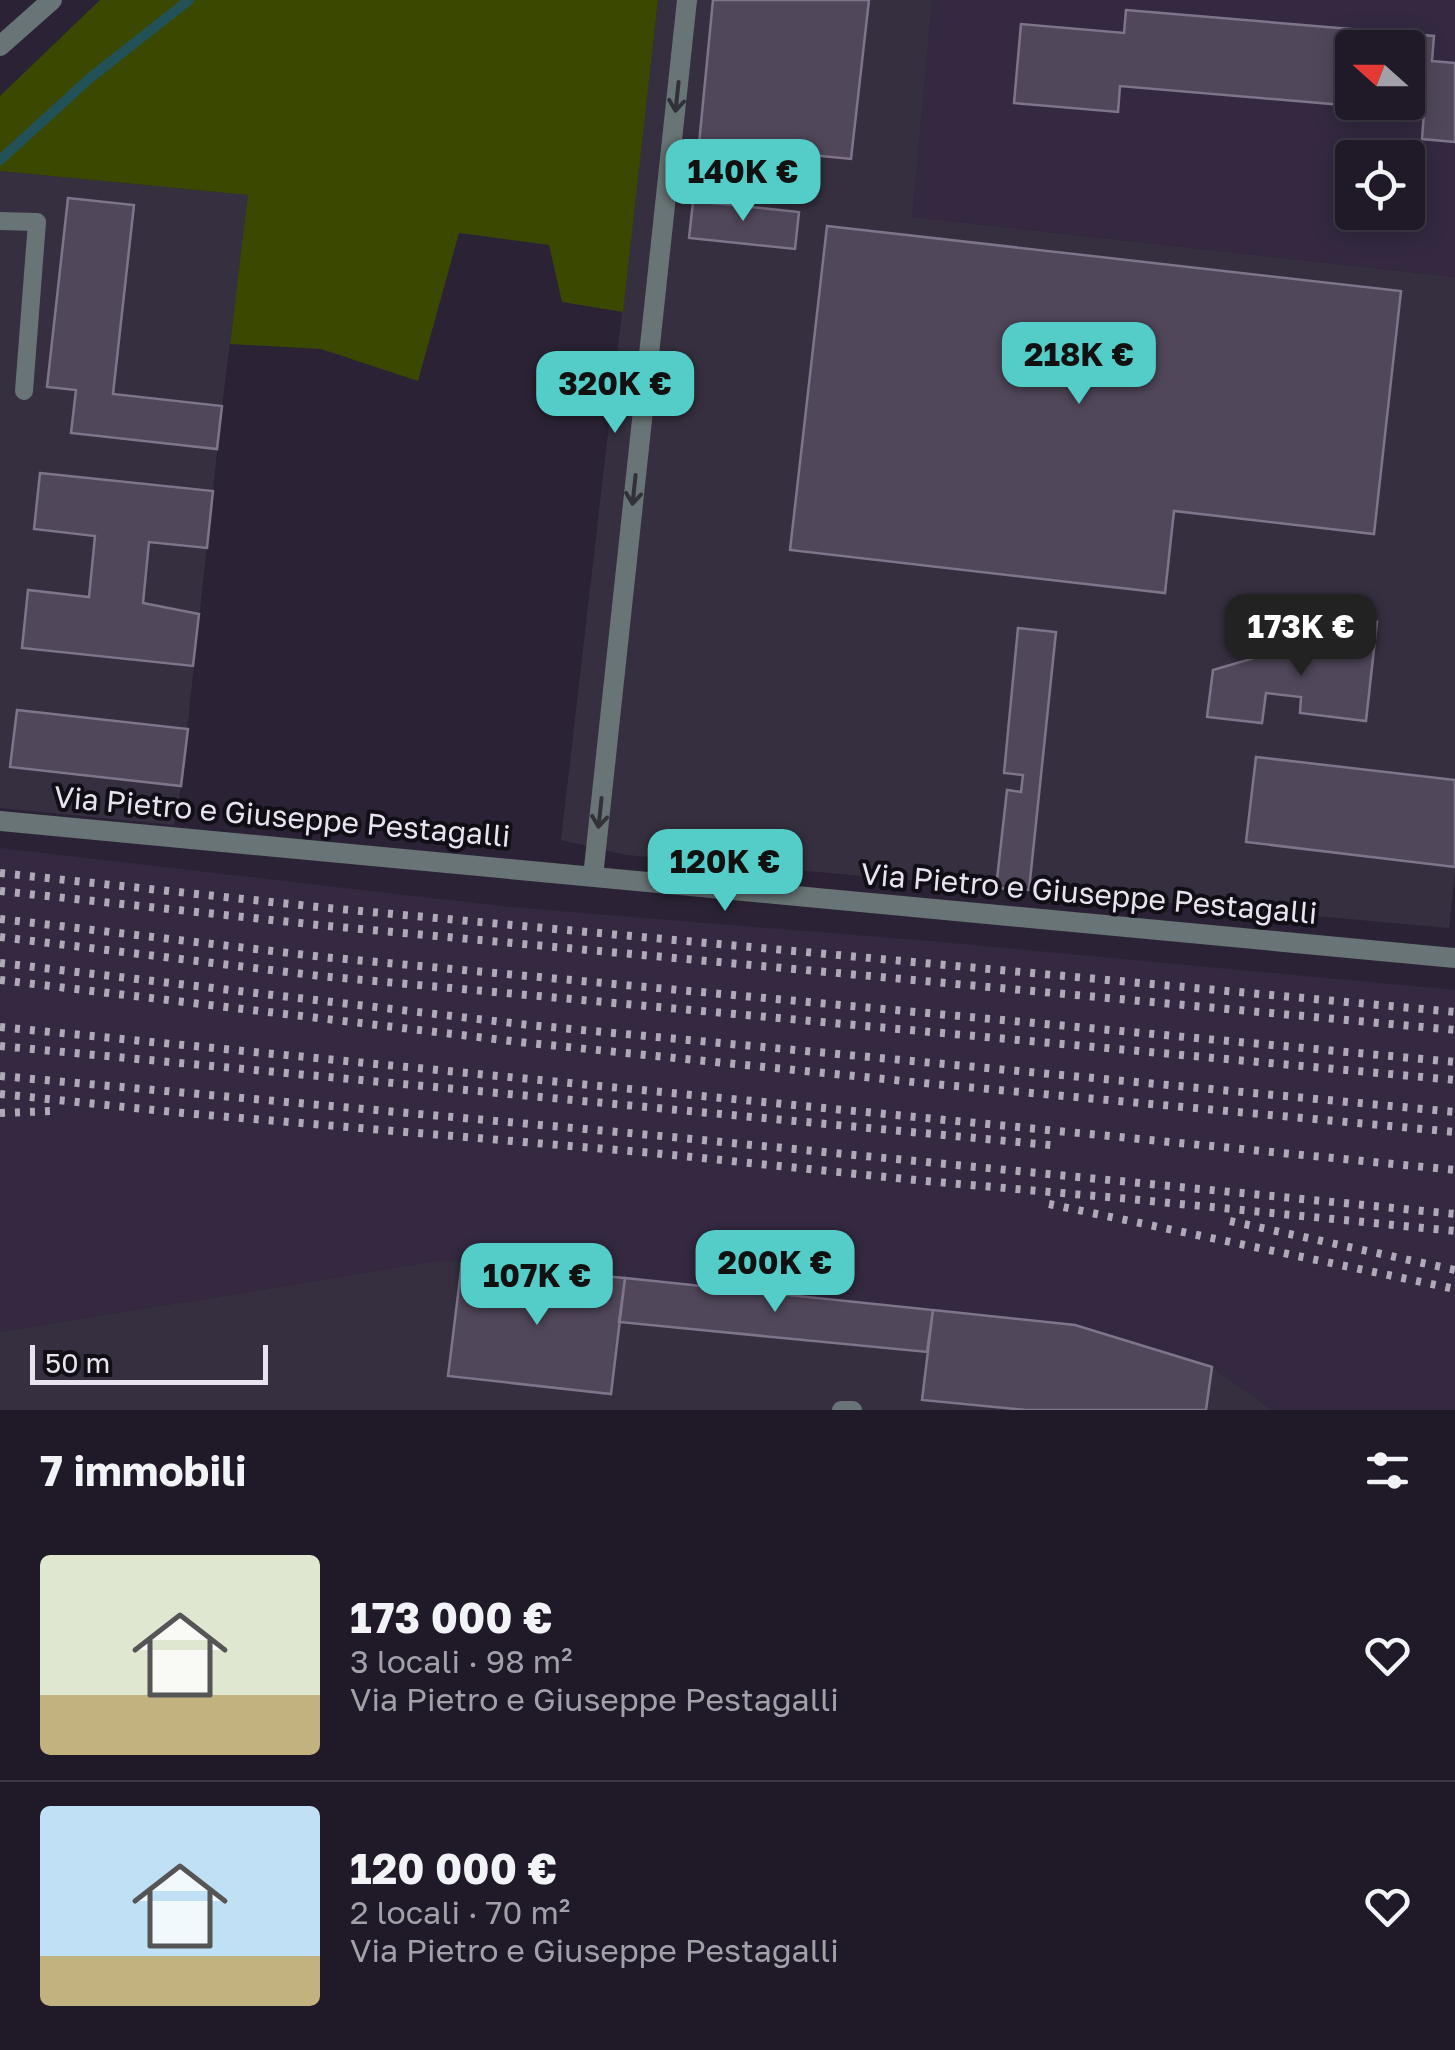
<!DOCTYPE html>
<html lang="it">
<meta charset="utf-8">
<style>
:root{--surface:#201a28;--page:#282330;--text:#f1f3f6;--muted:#a2a1a8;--line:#3d3845;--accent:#54cdc8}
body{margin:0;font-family:"Golos Text",sans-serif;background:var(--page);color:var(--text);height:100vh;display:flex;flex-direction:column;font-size:38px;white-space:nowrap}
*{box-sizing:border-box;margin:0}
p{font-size:32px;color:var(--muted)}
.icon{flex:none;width:55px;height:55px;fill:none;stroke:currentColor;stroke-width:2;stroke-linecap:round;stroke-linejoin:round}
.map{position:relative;height:1410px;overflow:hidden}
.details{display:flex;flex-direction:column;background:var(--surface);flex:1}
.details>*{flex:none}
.needle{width:65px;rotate:291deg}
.controls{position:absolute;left:1335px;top:30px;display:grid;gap:20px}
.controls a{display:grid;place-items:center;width:90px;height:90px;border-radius:10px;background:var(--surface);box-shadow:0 5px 25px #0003,0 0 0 2px var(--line);font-size:50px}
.scale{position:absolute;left:30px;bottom:25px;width:238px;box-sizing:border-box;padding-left:10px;border:5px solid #e9e3ef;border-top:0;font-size:28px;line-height:35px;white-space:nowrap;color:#e9e3ef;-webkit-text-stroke:8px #120e16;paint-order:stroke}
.price{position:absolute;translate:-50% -85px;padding:0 22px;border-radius:20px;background:var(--accent);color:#111;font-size:32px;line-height:65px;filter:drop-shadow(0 2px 5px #0008)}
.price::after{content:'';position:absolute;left:50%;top:60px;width:30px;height:22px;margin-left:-15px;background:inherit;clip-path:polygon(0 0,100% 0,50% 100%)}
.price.selected{background:#222;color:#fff}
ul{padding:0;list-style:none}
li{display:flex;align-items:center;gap:30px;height:250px;padding:0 40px}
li+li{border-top:2px solid var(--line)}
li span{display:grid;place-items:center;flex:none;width:280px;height:200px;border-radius:10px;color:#555}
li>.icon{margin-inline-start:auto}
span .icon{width:120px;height:120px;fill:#fffc;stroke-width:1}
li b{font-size:42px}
h2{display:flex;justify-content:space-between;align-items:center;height:120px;padding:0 40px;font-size:42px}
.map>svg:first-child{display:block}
.built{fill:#342941;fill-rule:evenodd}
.industrial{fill:#362f3f}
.green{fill:#3a4800}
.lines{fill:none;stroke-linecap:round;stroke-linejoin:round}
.stream{stroke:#225257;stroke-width:10}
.building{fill:#50475a;stroke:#7f758b;stroke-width:2.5;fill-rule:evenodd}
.lane{stroke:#687475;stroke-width:18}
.street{stroke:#687475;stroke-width:20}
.rail{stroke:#b0a9b7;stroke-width:8;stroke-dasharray:5 10;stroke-linecap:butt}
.oneway{stroke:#303237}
.labels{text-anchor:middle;stroke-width:8;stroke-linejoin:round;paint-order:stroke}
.street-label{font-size:30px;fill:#e9e3ef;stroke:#120e16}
</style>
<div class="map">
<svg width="1455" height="1410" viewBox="0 0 1455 1410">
<rect width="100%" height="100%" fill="#2b2335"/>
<path class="built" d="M932,0H1455V277L911,217ZM1352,48H1408V102H1352ZM1352,158H1408V212H1352Z
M0,848L509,907L941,942L1455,990V1410H1272L1212,1367L1074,1325L443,1260L0,1332Z"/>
<path class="industrial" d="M658,0H932L912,217L1455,277V874L1449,928L626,855L561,840Z
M0,171L249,195L222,406L181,786L174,825L0,808Z
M443,1260L1075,1325L1212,1367L1272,1410H0V1332Z"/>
<path class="green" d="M100,0H658L623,312L562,302L549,245L459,233L418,381L321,349L230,344L248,195L0,171V96Z"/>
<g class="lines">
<path class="stream" d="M0,160L90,78L189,0"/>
</g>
<path class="building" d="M713,0H869L851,159L699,144Z
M1126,10L1434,36L1432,61L1455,63V142L1422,139L1424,112L1120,86L1118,112L1014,103L1021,24L1124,33ZM1352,48H1408V102H1352Z
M694,193L713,196V203L799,212L795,249L689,238Z
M68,198L134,205L113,394L222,406L217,449L71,433L76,390L47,387Z
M827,226L1401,291L1374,534L1174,511L1165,593L790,550Z
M40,473L213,491L207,548L149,542L143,603L199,614L193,666L22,648L28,590L89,597L95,536L34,529Z
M1377,622L1366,721L1300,713L1301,697L1266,693L1262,723L1207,717L1213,670Z
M1018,628L1056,632L1029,890L996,888L1007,790L1021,792L1023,775L1004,773Z
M17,710L188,729L181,786L10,767Z
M1256,757L1455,780V867L1246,842Z
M462,1262L625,1278L611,1394L448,1376Z
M625,1278L933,1310L927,1352L619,1322Z
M933,1310L1075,1325L1212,1367L1206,1410H1026L922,1400Z"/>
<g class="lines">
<path class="lane" d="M0,221L37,222L24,391
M841,1410H853"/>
<path class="street" d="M0,46L52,0
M0,821L1455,958
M593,877L687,0"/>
<path class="rail" d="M0,873L328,908L1455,1012
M0,891L328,926L1455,1030
M0,919L323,957L1455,1062
M0,937L320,976L1455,1080
M0,963L529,1025L1455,1112
M0,980L528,1043L923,1083L1455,1132
M0,1027L1455,1170
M0,1046L1060,1146
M0,1076L651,1135L1455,1214
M0,1094L183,1113L653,1153L925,1181L1130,1199L1455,1231
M0,1113L53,1111
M1049,1204L1455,1289
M1230,1221L1455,1270"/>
</g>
<defs><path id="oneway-shaft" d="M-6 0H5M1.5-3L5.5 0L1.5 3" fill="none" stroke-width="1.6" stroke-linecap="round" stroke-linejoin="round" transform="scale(2.5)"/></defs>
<g class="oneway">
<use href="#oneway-shaft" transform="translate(677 97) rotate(96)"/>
<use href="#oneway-shaft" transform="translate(634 490) rotate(96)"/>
<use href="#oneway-shaft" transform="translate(600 813) rotate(96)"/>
</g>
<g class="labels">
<g class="street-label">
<text transform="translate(282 817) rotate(5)" y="10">Via Pietro e Giuseppe Pestagalli</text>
<text transform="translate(1089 894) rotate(5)" y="10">Via Pietro e Giuseppe Pestagalli</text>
</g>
</g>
</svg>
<div class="controls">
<a><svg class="needle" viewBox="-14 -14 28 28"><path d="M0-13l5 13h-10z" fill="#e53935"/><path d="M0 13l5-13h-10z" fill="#a2a1a8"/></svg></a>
<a><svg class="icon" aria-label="locate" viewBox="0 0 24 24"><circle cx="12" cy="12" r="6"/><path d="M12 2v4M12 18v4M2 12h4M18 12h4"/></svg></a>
</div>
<div class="scale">50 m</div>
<b class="price" style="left:743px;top:224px">140K €</b>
<b class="price" style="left:1079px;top:407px">218K €</b>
<b class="price" style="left:615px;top:436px">320K €</b>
<b class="price selected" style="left:1301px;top:679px">173K €</b>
<b class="price" style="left:725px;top:914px">120K €</b>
<b class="price" style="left:775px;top:1315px">200K €</b>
<b class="price" style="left:537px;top:1328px">107K €</b>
</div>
<section class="details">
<h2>7 immobili<svg class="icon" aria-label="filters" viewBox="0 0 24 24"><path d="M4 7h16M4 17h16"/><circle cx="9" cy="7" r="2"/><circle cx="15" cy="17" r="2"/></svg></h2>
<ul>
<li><span style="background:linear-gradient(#dfe7d0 70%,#c2b280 0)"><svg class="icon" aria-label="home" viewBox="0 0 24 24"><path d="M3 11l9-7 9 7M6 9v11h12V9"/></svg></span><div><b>173 000 €</b><p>3 locali · 98 m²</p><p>Via Pietro e Giuseppe Pestagalli</p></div><svg class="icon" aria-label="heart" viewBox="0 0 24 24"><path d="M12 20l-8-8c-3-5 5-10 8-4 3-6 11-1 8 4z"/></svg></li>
<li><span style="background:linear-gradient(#bfe0f5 75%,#c2b280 0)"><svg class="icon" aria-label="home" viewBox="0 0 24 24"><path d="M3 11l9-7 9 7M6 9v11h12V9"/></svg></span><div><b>120 000 €</b><p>2 locali · 70 m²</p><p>Via Pietro e Giuseppe Pestagalli</p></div><svg class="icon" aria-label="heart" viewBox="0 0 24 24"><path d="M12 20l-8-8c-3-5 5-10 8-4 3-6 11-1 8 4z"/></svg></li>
</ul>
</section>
